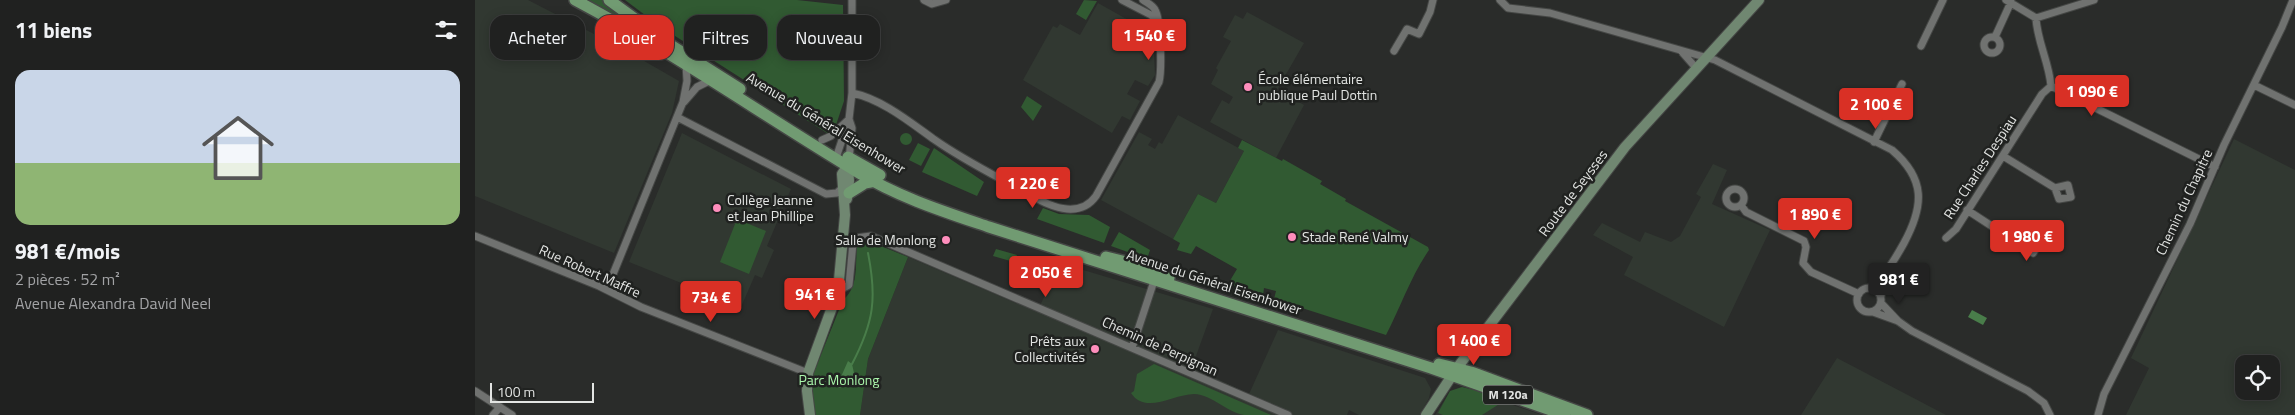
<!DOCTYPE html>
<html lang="fr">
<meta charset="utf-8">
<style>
:root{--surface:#202120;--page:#2d2e2d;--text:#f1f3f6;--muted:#a2a3a5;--line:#3d3e3e;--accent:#d93025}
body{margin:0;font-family:"Titillium Web",sans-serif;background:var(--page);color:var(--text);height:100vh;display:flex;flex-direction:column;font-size:19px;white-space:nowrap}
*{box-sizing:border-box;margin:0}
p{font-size:16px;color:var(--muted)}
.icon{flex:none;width:28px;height:28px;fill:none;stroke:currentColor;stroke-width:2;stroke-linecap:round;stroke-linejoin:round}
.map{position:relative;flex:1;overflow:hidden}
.panel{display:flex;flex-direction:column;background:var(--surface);width:475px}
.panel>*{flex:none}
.banner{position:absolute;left:15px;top:15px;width:475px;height:45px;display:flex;gap:10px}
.controls{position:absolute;left:1760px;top:355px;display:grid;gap:10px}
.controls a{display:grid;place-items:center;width:45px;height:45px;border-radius:10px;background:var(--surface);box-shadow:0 2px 12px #0003,0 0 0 1px var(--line);font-size:25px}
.scale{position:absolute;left:15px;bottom:12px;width:104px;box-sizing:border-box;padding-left:5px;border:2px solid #e3e5e3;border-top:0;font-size:14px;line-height:18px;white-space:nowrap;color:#e3e5e3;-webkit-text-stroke:4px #202220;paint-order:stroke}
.price{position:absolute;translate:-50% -42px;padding:0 11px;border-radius:5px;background:var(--accent);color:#fff;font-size:16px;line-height:32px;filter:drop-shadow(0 1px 2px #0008)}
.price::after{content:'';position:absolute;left:50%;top:30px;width:15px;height:11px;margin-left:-8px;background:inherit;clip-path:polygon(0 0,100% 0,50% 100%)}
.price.selected{background:#222;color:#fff}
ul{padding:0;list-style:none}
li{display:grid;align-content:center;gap:10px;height:265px;padding:0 15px}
li span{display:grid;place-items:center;height:155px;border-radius:15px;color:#555}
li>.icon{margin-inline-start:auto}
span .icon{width:90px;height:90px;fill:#fffc;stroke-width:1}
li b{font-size:21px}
h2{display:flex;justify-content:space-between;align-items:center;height:60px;padding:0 15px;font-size:21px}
.chip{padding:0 18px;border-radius:15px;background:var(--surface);box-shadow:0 2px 12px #0003,0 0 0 1px var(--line);font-size:18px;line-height:45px}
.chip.selected{background:var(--accent);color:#fff}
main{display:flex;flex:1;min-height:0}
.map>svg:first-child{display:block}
.built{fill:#313831;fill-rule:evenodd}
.green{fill:#315a32}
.water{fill:#497d4a}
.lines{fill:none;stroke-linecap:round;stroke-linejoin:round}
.stream{stroke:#497d4a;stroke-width:2}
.street-casing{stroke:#454745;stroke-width:9}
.secondary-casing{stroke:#454745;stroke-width:12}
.primary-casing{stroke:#454745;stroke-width:14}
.street{stroke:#707270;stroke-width:7}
.secondary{stroke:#708771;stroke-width:10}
.primary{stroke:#719b72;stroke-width:11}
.poi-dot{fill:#fe8ebc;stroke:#202220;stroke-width:2}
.labels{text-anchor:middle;stroke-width:5;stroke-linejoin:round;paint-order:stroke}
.shield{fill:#202220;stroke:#a8aaa8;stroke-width:1}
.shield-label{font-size:12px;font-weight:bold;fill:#e3e5e3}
.poi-label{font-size:14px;fill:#e3e5e3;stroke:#202220;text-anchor:start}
.street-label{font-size:14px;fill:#e3e5e3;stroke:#202220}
.park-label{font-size:14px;fill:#abf7ac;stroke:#202220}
</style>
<main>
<section class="panel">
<h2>11 biens<svg class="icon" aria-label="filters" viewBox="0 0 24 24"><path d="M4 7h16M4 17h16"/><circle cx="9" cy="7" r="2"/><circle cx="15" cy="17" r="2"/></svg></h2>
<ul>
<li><span style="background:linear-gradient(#c9d6e8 60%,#8fb573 0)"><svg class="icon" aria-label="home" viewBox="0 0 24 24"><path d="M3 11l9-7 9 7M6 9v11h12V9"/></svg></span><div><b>981 €/mois</b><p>2 pièces · 52 m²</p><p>Avenue Alexandra David Neel</p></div></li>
</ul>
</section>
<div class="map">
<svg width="1820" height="415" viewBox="0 0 1820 415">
<rect width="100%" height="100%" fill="#2a2c2a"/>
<path class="built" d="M0,0H53L150,50L204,81L197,113L139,253L0,196Z
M623,3L678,34L680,75L673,86L660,80L652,94L665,101L655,120L647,116L637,133L548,80L578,26L582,28L585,24L605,35Z
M772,12L829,43L802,90L829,105L801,158L735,122L747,100L754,104L758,97L736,84L743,70L741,68L756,41L748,37L760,15L768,19Z
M703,115L769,151L741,203L723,194L698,239L626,200L664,132L677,139L673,145L680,149L684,142L687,144Z
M207,133L316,189L292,246L299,250L287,278L280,275L266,307L154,262Z
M1759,139L1820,170V415H1651L1674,368L1656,358ZM1769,364H1796V391H1769Z
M1238,164L1252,170L1237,204L1295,230L1249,327L1149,275L1158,257L1118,235L1127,223L1165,242L1170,232L1196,242L1205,236L1226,197L1221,194Z
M433,257L562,312L585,263L738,309L717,367L774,394L803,330L950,378L956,389L954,398L945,415H884L874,410L872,415H385L393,359Z
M1362,358L1471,415H1326Z
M988,388L1067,415H960L975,392Z"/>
<path class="green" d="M110,0H127L161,26Z
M150,0H322L368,5L369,101L361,125L352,133L341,126L186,27Z
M609,0L622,1L611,20L601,14Z
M552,96L567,106L558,121L546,107Z
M425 139a6 6 0 1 1 12 0a6 6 0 1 1-12 0Z
M767,140L807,161L808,159L847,181L845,184L871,199L870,201L953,247L954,250C936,276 926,306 911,335L799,299L801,291L789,288L788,296L753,284L762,269L721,246L716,254L702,250L705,243L698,239L723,194L741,203L769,151L763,148Z
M443,143L455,149L446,166L434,160Z
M459,148L509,182L502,196L447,172Z
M568,208L584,214L614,215L635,227L629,243L562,219Z
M262,219L291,231L274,274L245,262Z
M644,232L675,250L672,259L636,246Z
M391,240L433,257L393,359L385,415H339L337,377L368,300C384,287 380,265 382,246L384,242Z
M521,249L542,255L539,262L518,256Z
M679,364L796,415C787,415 777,415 769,415C751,412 738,395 719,394C699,394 670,415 656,393L659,391L662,374Z
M987,387L1021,395L1029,401L1007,415H968L963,413L975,391Z"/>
<path class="water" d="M1497,310L1512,318L1508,325L1493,317Z
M373,361L377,364L379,373L376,384L364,388L352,383L365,379Z"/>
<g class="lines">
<path class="stream" d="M377,364C399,322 402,298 393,253"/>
<g class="street-casing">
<path id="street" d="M449,0L457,4L471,0
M647,0L676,15L682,21
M1025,0L1033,8L1075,13L1240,60L1417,150C1451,179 1449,206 1429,243C1419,261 1410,276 1394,288
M1531,0L1561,18
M1561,18C1562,41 1574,62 1576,86L1740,167
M1561,18L1619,0
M1520,37L1536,2
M1509 45a8 8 0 1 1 16 0a8 8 0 1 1-16 0Z
M1446,46L1468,0
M919,51L932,29L944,34L955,12L958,0
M1207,52L1222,69
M1779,85L1820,105
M377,93C407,99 436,123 460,140C487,159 517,174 546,190C560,197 576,208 592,209C605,210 614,206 621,196L684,82C687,70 686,19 680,10C678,5 672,3 668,0
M209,102L222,87L236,80
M202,117L351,194L362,193L367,188
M374,119L377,128L374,160
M347,140L356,136L372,121
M1399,142L1427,84
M1528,156L1580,188L1584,199L1596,197L1593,185L1580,188
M361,158L374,119L377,93V0
M1251 198a9 9 0 1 1 18 0a9 9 0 1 1-18 0Z
M1266,205L1271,212L1329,241L1331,247L1328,263L1336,272L1384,294
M1492,210L1558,253L1565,242L1553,235L1546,245
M0,236L124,286L166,307L333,373
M1471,238L1481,229L1567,94L1576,86
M1382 300a12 12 0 1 1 24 0a12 12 0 1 1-24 0Z
M132,289L208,102L212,81L211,64
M363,291L374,285L378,243L381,238L396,236L813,415
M1406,296L1409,276
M1406,303L1423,321
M1398,312L1423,321L1437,331L1553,391L1569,403L1575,415
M657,348L680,278
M0,391L37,415
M18,415L25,407
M1623,415L1629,394L1715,224L1749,145L1807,27L1818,0"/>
</g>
<g class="secondary-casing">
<path id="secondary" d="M372,199L374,181L373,165
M335,415L332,391L333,373L363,291L370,215L367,174L373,165
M951,415L982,368L1150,147L1284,0"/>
</g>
<g class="primary-casing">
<path id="primary" d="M100,0C198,52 289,116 384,173C423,197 470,212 514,227L956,368L1090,415
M134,0L197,46L265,89
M373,157L405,175
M374,193L390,183L401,181
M631,257L667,266L694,278
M964,364L996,372L1112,415"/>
</g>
<use href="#street" class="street"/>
<use href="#secondary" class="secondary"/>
<use href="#primary" class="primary"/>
</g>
<g class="poi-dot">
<circle cx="773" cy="87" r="5"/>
<circle cx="242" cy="208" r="5"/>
<circle cx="817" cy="237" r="5"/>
<circle cx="471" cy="240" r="5"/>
<circle cx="620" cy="349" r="5"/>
</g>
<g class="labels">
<rect class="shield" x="1008" y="385.5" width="50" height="19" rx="4"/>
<g class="shield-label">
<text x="1033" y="399">M 120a</text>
</g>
<g class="poi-label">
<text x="783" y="84">École élémentaire<tspan x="783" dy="16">publique Paul Dottin</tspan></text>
<text x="252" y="205">Collège Jeanne<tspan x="252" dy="16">et Jean Phillipe</tspan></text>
<text x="827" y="242">Stade René Valmy</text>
<text x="461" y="245" text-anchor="end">Salle de Monlong</text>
<text x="610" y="346" text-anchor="end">Prêts aux<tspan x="610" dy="16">Collectivités</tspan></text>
</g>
<g class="street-label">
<text transform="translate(351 123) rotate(31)" y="5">Avenue du Général Eisenhower</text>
<text transform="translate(1505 167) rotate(-57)" y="5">Rue Charles Despiau</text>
<text transform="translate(1098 193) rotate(-53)" y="5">Route de Seysses</text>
<text transform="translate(1709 202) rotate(-65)" y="5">Chemin du Chapitre</text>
<text transform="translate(115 271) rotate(24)" y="5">Rue Robert Maffre</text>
<text transform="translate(739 282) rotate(18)" y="5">Avenue du Général Eisenhower</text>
<text transform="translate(685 346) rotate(24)" y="5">Chemin de Perpignan</text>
</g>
<g class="park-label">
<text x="364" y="385">Parc Monlong</text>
</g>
</g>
</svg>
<div class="controls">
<a><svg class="icon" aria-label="locate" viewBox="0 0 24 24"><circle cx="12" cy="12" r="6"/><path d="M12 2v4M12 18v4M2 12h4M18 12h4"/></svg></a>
</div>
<div class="scale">100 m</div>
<b class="price" style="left:674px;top:61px">1 540 €</b>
<b class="price" style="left:1617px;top:117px">1 090 €</b>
<b class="price" style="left:1401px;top:130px">2 100 €</b>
<b class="price" style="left:558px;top:209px">1 220 €</b>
<b class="price" style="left:1340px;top:240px">1 890 €</b>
<b class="price" style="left:1552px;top:262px">1 980 €</b>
<b class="price" style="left:571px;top:298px">2 050 €</b>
<b class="price selected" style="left:1424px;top:305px">981 €</b>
<b class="price" style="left:340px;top:320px">941 €</b>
<b class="price" style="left:236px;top:323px">734 €</b>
<b class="price" style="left:999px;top:366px">1 400 €</b>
<div class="banner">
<a class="chip">Acheter</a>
<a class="chip selected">Louer</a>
<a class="chip">Filtres</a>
<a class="chip">Nouveau</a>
</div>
</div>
</main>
